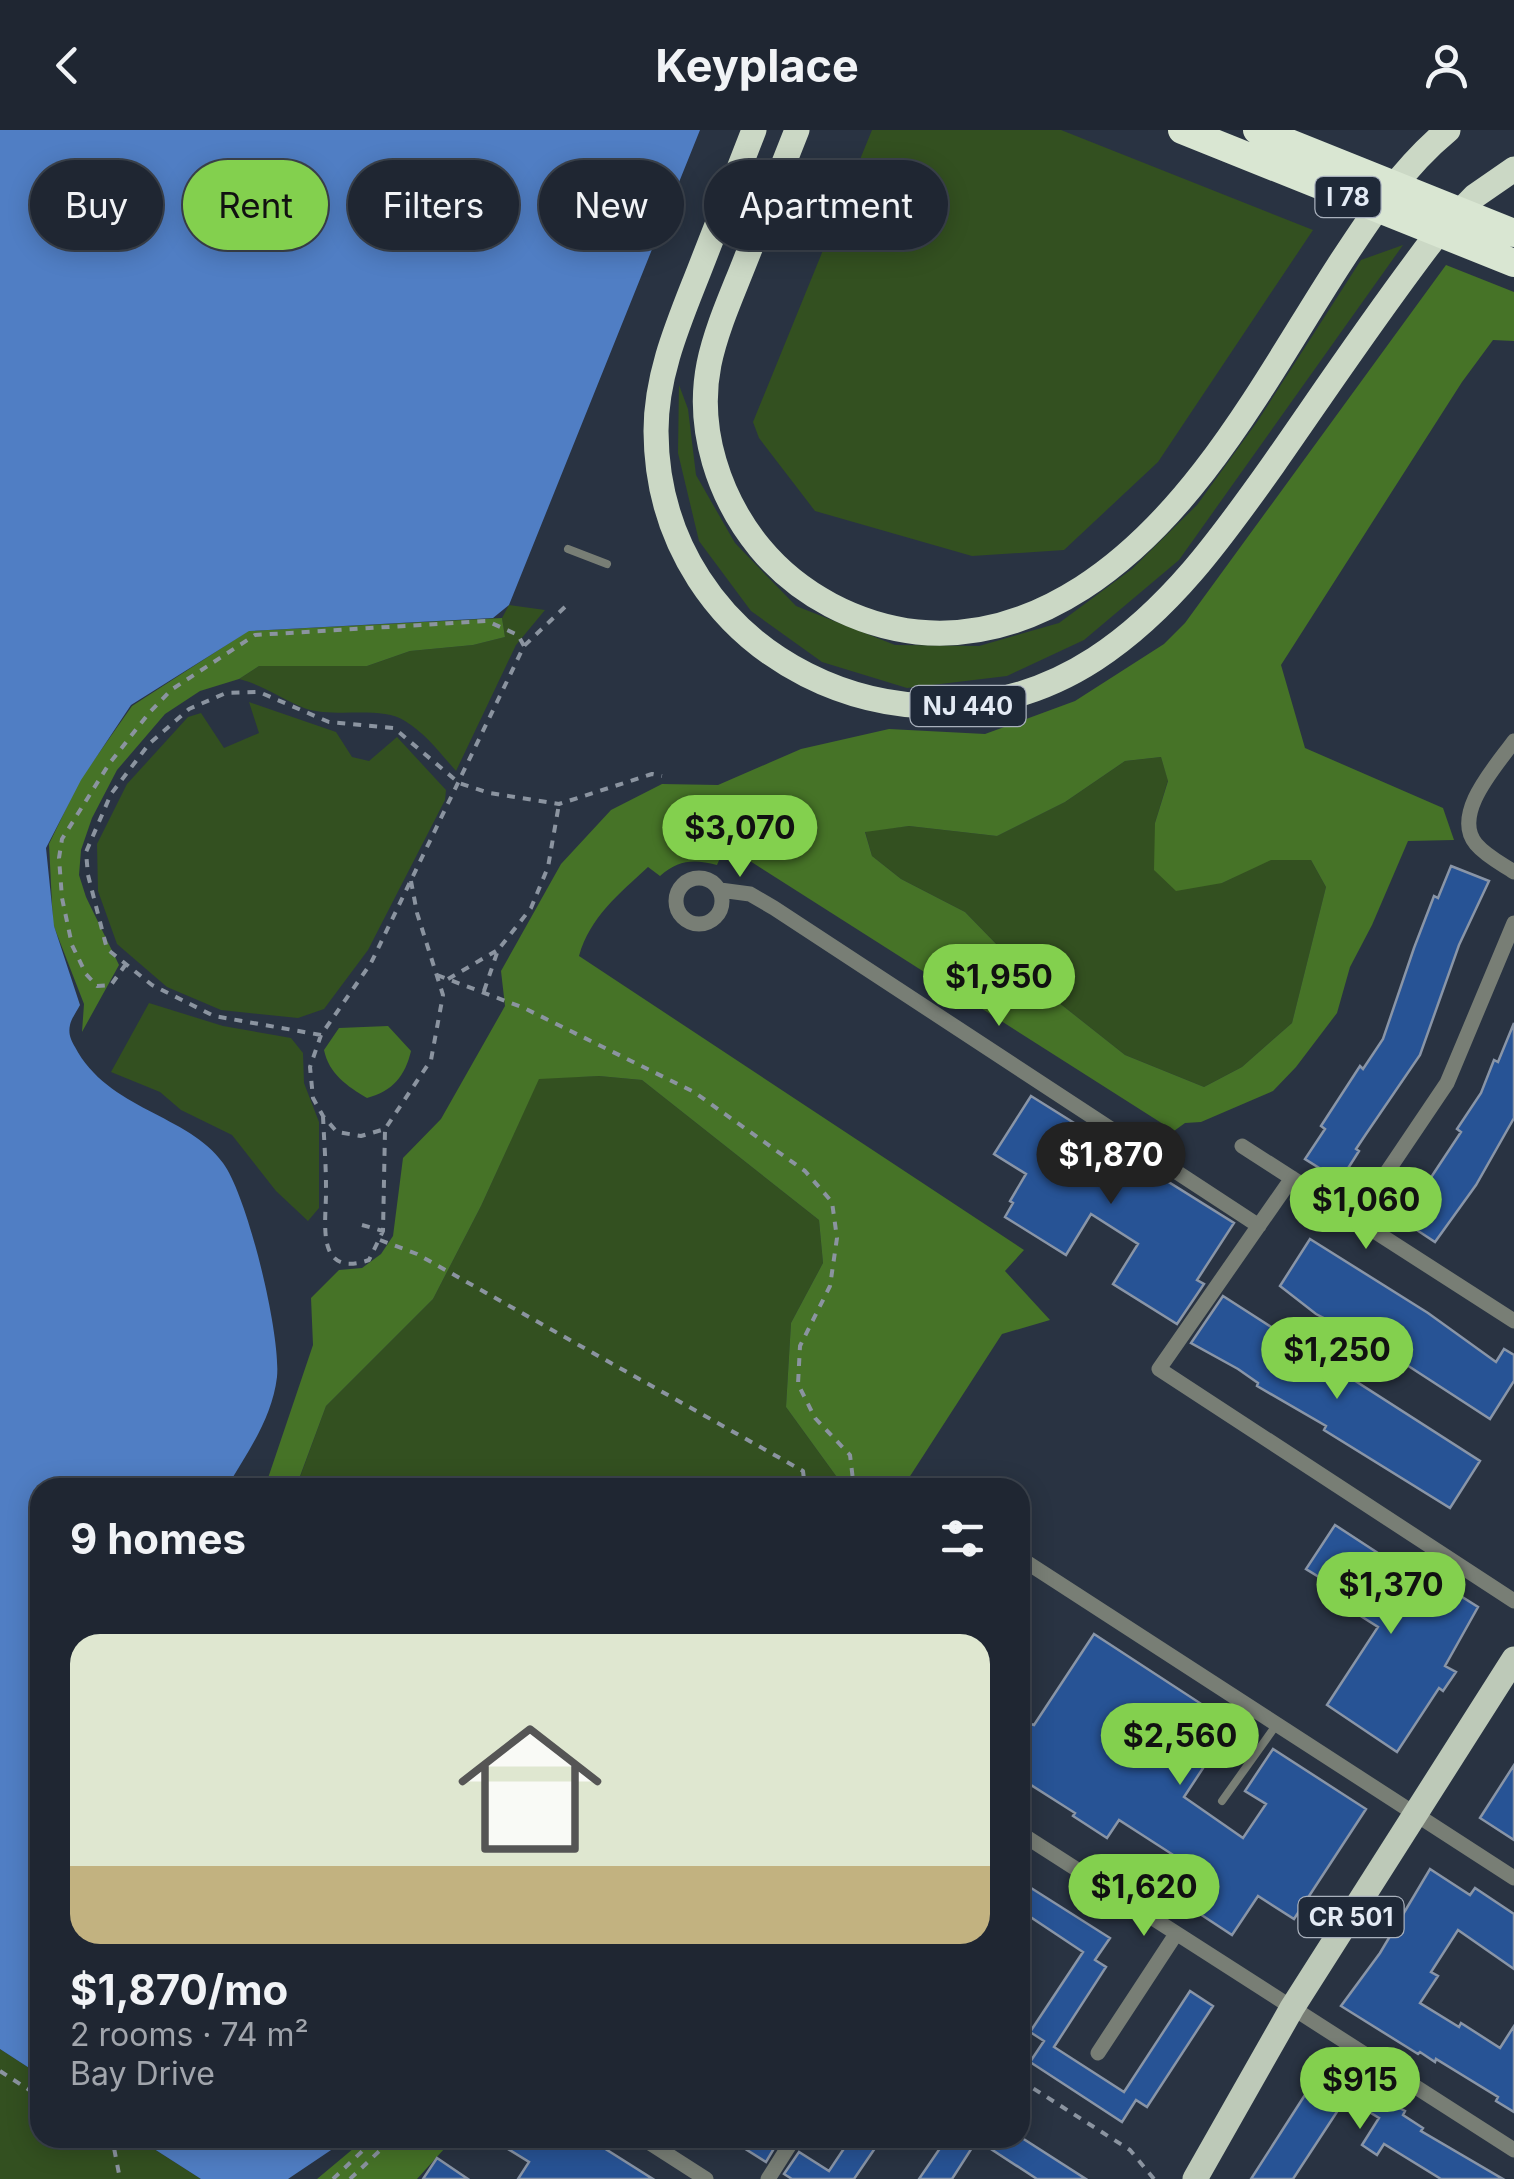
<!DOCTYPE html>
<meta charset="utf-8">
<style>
:root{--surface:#1f2632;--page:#2c323e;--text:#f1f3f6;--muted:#a1a5ac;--line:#3c434d;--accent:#83d04e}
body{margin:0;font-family:Inter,sans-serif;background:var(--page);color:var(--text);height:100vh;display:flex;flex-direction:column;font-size:38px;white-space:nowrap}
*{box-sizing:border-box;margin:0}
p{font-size:32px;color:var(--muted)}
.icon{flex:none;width:55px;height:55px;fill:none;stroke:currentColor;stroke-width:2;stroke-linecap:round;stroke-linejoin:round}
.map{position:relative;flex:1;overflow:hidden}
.sheet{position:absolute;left:30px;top:1348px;width:1000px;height:670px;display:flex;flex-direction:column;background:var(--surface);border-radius:30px;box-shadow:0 5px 25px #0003,0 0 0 2px var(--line)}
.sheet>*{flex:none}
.top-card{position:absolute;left:30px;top:30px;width:1000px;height:90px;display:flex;gap:20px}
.price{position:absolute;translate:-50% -85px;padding:0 22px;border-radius:35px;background:var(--accent);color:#111;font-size:32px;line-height:65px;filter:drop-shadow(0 2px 5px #0008)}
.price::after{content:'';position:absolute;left:50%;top:60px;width:30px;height:22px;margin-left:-15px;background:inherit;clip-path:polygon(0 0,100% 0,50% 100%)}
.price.selected{background:#222;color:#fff}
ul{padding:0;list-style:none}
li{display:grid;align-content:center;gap:20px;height:530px;padding:0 40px}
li+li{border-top:2px solid var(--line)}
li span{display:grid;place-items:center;height:310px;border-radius:30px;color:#555}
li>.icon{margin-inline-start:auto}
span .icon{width:180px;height:180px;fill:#fffc;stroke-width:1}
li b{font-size:42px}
h2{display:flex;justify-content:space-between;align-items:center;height:120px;padding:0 40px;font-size:42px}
.chip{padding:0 35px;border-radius:45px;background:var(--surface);box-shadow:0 5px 25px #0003,0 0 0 2px var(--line);font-size:35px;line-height:90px}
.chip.selected{background:var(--accent);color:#111}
header{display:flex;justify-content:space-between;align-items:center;height:130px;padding:0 40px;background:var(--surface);font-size:45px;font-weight:700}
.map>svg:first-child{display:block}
.green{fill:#335020}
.forest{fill:#467327;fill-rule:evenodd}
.water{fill:#507ec4}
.building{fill:#275395;stroke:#8995a7;stroke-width:2.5}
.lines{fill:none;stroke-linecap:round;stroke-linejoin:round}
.path{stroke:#8b94a0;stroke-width:4;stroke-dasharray:8 8;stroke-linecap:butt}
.service{stroke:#787e75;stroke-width:8}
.minor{stroke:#787e75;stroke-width:15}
.primary{stroke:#bdc9b8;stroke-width:25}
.trunk{stroke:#cbd8c5;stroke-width:25}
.motorway-bridge{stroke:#d9e6d2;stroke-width:28}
.labels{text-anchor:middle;stroke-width:9;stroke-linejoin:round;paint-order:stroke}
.shield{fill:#1f2938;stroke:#a8b0bc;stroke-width:2.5}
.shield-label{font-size:25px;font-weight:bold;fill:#e3eaf4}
</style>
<header><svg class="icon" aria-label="back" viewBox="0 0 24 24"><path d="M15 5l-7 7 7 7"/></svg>Keyplace<svg class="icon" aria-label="person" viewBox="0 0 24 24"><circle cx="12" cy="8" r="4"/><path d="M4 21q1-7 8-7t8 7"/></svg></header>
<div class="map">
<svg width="1514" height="2049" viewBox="0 0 1514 2049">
<rect width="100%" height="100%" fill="#293342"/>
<path class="green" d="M872,0H1061L1313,100L1158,332L1064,420L972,426L815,381L759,308L753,292Z
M1403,115L1179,430L1084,510L1007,546L907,558L822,532L751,481L699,411L678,323L679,255L688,279L696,345L735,413L796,476L895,515L979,516L1059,493L1132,439L1197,375L1257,292L1361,130Z
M509,475L545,480L516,515L456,641C441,624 425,603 405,591C381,575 334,589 304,578C282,569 263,555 239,549L259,536H367L410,521L473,515L505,507L502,488Z
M249,572L336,602L352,627L369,631L397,607L446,660L445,670L368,820L324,879L298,888L221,880L167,857L117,814L98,761L97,714L127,654L188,587L201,583L224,618L259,603Z
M1161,627L1168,650L1155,693L1222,753L1271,729L1311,730L1326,757L1292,893L1242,937L1204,957L1125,925L1034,853L965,782L901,749L872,726L865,701L909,696L997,706L1065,672L1125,631Z
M149,873L223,896L291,908L303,923L304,953L319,992V1078L308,1091L276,1061L232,1005L181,980L160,962L111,942Z
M599,946L642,950L819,1090L823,1133L791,1193L786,1277L839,1350L836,1357L296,1358L326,1276L433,1169L481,1076L539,948Z
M0,1919L40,1945V2008H137L201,2049H0Z"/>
<path class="forest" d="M1446,135L1514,162V211L1493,210L1462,252L1281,535L1305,618L1443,678L1454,710L1408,711L1372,795L1350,837L1337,883L1296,937L1273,961L1201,992L1185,993L1174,1001L739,724L723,721L717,735C693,729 679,730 660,746L648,737C619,764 590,787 579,826L1024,1120L1005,1141L1050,1190L1002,1204L903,1357H836L839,1350L786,1277L791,1193L823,1133L819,1090L642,950L599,946L539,949L481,1076L433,1169L326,1276L296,1357H265L313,1215L311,1168L339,1140L362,1138L381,1124L393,1106L403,1028L441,989L505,876L501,841L561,734L611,680L662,654L718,655L801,619L889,599L985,604L1075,571L1164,514L1185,493ZM1161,627L1168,651L1155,693L1154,740L1176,761L1222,753L1271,730H1311L1326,757L1292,893L1242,937L1204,957L1125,925L1034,853L965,782L901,749L872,726L865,702L909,696L997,706L1065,672L1125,631Z
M502,488L505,507L473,515L410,521L367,536H259L239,549L200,561L165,584L117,640L92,688L81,720L79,745L86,767L119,835L82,902L84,874L53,794L49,714L80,650L132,576L248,501Z
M388,896L411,921C405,946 393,961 367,968C347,956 329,944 324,920L339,898Z
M366,2008H454L417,2049H317Z"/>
<path class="water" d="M0,0H700L509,475L493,488L249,501L131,575L81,650L46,718L54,796L80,875C77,881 71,889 70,895C68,904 71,910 75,917C108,980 188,984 223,1033C248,1067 281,1205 277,1247C272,1289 247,1323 227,1357L40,1358V1945L0,1919Z
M137,2008H345L340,2014L288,2049H201Z"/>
<path class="building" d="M1451,736L1489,751L1459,815L1420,925L1366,1004L1356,1019L1359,1021L1340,1051L1305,1029L1325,999L1321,996L1360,936L1363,939L1383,909L1414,818L1434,766L1438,768Z
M1514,893V988L1476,1055L1435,1112L1400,1089L1419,1059L1422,1061L1461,1002L1457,999L1481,963L1494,930L1498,932Z
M1031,966L1234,1093L1197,1150L1204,1154L1177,1194L1113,1154L1138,1114L1091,1084L1066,1125L1005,1087L1013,1073L1010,1071L1026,1044L994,1024Z
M1310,1109L1428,1183L1496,1232L1504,1219L1514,1225V1251L1490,1289L1353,1200L1351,1202L1316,1184L1280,1156Z
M1223,1166L1480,1331L1450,1378L1324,1300L1326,1296L1257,1256L1258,1253L1238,1239L1191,1213Z
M1335,1395L1430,1457L1435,1450L1478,1477L1445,1536L1456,1542L1443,1561L1439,1558L1397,1622L1327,1575L1378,1497L1321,1461L1327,1452L1306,1439Z
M1094,1504L1232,1594L1184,1667L1243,1708L1266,1674L1245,1661L1273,1619L1366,1679L1294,1789L1258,1766L1232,1805L1159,1757L1178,1728L1119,1690L1107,1708L1073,1686L1075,1683L1020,1648V1591L1034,1595Z
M1514,1635V1710L1480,1688Z
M1430,1739L1470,1765L1475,1758L1514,1784V1839L1458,1800L1431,1842L1438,1846L1420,1873L1459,1897L1461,1893L1500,1918L1514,1896V1982L1496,1971L1498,1967L1436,1929L1435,1932L1420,1922L1418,1924L1341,1876L1380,1823Z
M1020,1751L1110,1808L1095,1830L1106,1837L1054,1917L1124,1962L1190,1861L1213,1876L1147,1977L1136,1970L1122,1992L1030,1932L1044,1911L1030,1902L1083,1822L1020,1780Z
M1328,1929L1355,1946L1352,1952L1405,1981L1403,1985L1423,1998L1421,2001L1503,2049H1441L1384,2014L1377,2025L1362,2015L1379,1988L1346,1968L1293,2049H1251Z
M490,2008H588L653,2049H518L529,2032Z
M728,2008H775L779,2010L766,2032Z
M851,2008H882L854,2049H792L784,2044L799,2022L829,2041Z
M947,2008H1022L1086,2049H1037L977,2010L952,2049H919Z
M437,2028L468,2049H423Z"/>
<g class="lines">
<path class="path" d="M411,751L417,783L443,865L431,930L385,999L361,1006L337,1002L323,986L313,968L310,937L321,905L371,833L524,516L568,474
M126,834L111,855L97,856L86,844L72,815L62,768L59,728L62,709L109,634L149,583L171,560L255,505L487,491L518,505L524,516
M437,845L524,878L694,962L805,1041L832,1072L837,1108L830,1156L800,1216L798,1254L815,1288L850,1325L854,1358
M448,849L496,821
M484,861L498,820L531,778L548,737L559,674
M321,905L214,886L152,855L107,819L88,745L86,722L111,664L149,614L189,579L226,563L259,562L329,592L394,598L459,653L489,663L559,674L652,644L662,646
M323,986C324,1010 326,1034 326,1057C327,1090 313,1149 369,1130L383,1101L385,1000
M362,1095L383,1101
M380,1110L417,1124L803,1341L805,1358
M0,1941L40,1967
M1020,1950L1130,2020L1154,2049
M103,2008L114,2018L120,2049
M333,2049L376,2008
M350,2049L393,2008"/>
<path class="service" d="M568,419L607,434
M1222,1671L1277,1594"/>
<path class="minor" d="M1514,611C1497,635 1451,684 1476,714C1486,726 1502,734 1514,742
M676 771a23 23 0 1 1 46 0a23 23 0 1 1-46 0Z
M720,760L750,764L774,778L1259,1096
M1242,1016L1514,1191
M1292,1048L1159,1239L1514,1471
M1356,1088L1447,953L1514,793
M1020,1428L1514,1748
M1020,1703L1514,2020
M1098,1923L1176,1804
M642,2008L706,2049
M768,2049L794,2008"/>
<path class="primary" d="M1195,2049L1292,1878L1514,1529"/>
<path class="trunk" d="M754,0C736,47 717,94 699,141C679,192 656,244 656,301C657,527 910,649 1095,529C1170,480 1222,407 1273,335C1326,259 1378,181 1435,107L1475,66L1514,39
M797,0C779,45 762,89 744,134C731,167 716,200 709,234C696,299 719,368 760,418C799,465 857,495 917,502C977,508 1032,490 1082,458C1197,384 1266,248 1339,135C1371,86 1402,38 1448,0"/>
<path class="motorway-bridge" d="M1182,0L1514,133
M1257,0L1514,103"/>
</g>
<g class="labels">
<g class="shield">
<rect x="1315.5" y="47" width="65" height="40" rx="8"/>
<rect x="910.5" y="556" width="115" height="40" rx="8"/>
<rect x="1298.5" y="1767" width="105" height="40" rx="8"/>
</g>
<g class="shield-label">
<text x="1348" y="76">I 78</text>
<text x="968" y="585">NJ 440</text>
<text x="1351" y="1796">CR 501</text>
</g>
</g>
</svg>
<b class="price" style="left:740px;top:750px">$3,070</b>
<b class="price" style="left:999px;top:899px">$1,950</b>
<b class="price selected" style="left:1111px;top:1077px">$1,870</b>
<b class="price" style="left:1366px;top:1122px">$1,060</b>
<b class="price" style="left:1337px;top:1272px">$1,250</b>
<b class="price" style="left:1391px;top:1507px">$1,370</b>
<b class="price" style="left:1180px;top:1658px">$2,560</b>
<b class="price" style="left:1144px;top:1809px">$1,620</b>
<b class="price" style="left:1360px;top:2002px">$915</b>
<div class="top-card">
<a class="chip">Buy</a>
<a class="chip selected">Rent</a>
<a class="chip">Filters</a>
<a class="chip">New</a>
<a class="chip">Apartment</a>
</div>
<section class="sheet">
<h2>9 homes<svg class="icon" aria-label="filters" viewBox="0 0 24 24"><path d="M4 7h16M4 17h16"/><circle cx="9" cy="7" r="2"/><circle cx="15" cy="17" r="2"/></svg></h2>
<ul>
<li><span style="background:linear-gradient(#dfe7d0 75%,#c2b280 0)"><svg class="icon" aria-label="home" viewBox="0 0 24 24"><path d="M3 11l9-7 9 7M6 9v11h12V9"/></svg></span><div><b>$1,870/mo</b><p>2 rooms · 74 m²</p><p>Bay Drive</p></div></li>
</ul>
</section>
</div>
